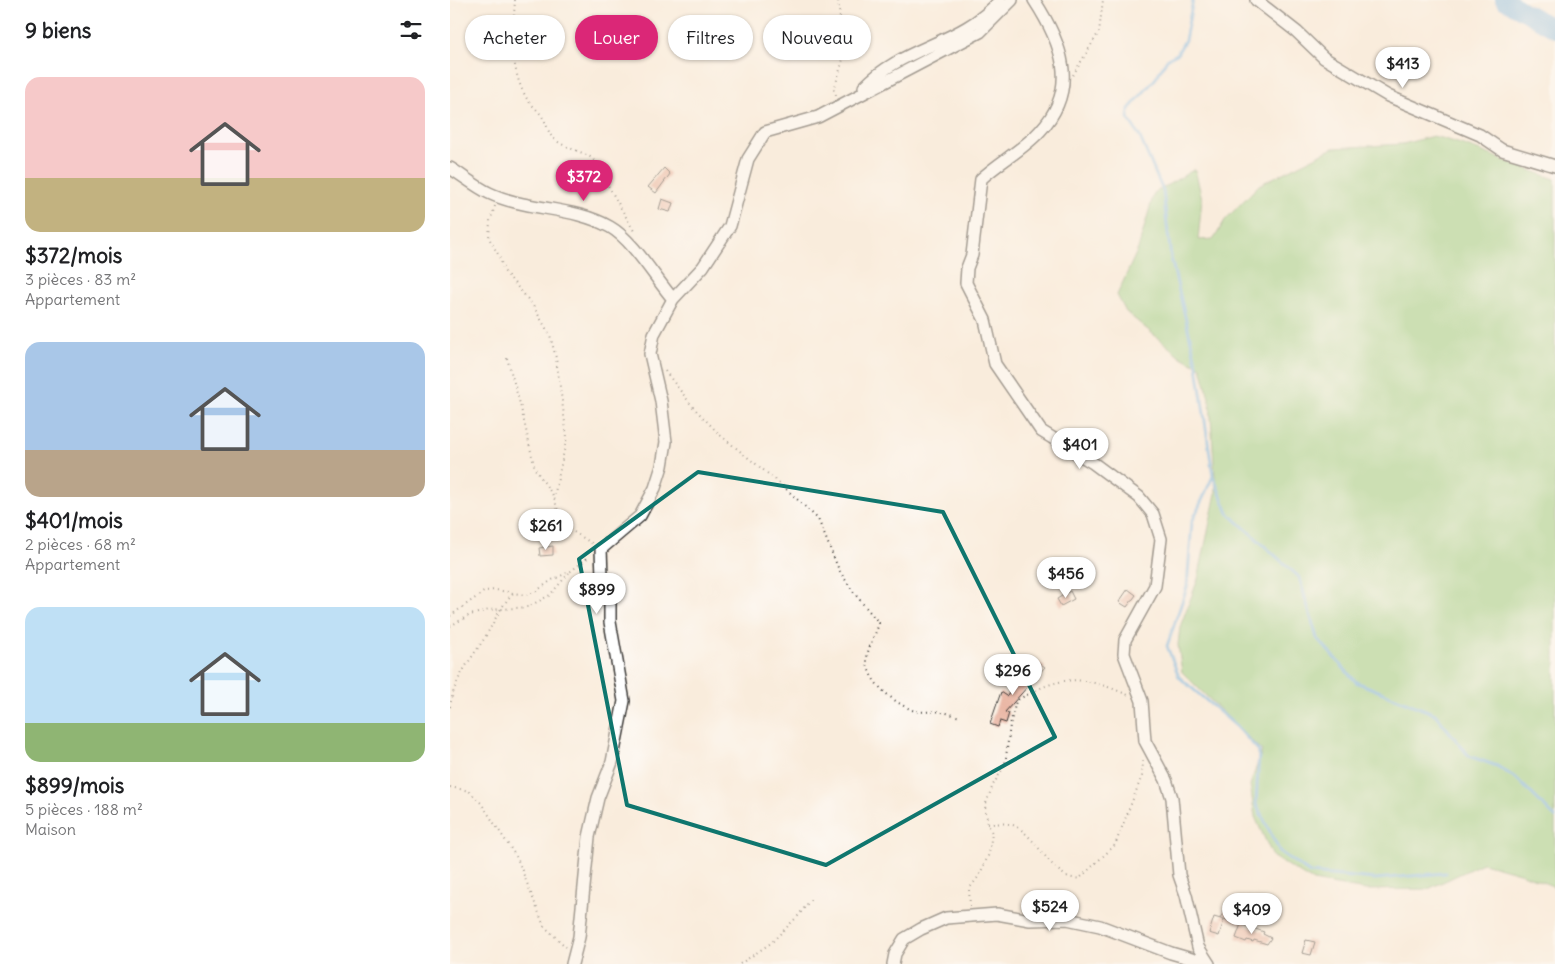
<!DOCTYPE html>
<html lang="fr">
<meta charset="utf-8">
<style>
:root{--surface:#fff;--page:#f2f2f2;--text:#202124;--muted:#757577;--accent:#db2777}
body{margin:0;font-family:Delius,sans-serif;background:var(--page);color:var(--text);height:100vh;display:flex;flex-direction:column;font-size:19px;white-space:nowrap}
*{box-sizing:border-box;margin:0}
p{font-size:16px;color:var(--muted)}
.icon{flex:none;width:28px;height:28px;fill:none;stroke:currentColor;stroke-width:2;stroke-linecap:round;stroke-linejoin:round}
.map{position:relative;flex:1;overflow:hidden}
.sheet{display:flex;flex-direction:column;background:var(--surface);width:450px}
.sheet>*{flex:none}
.top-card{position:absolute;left:15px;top:15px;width:475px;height:45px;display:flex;gap:10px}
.price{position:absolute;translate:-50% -42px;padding:0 11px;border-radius:18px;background:#fff;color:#222;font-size:16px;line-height:32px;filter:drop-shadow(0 1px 2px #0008)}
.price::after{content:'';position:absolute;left:50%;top:30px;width:15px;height:11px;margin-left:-8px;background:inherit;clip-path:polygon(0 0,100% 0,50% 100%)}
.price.active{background:var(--accent);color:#fff}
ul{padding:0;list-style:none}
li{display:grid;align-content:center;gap:10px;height:265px;padding:0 25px}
li span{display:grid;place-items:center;height:155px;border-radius:15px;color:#555}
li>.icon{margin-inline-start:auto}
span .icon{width:90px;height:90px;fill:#fffc;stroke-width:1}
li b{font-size:21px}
h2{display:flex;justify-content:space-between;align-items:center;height:60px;padding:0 25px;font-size:21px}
.chip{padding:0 18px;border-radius:22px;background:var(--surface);box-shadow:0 1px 4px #0004;font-size:18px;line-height:45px}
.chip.active{background:var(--accent);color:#fff}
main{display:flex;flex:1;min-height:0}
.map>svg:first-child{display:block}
.green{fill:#96cf82;stroke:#59764f}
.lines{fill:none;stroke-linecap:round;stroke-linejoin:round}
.stream{stroke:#6eb1e3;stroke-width:3}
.river{stroke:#6eb1e3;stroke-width:18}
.building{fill:#e5a792}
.minor-casing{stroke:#3d3b39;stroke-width:14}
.path{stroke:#3d3b39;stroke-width:2;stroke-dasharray:1 4;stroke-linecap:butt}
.minor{stroke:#fff;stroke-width:11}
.marked{fill:none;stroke:#0f766e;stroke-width:4;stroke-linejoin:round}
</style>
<main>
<section class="sheet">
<h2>9 biens<svg class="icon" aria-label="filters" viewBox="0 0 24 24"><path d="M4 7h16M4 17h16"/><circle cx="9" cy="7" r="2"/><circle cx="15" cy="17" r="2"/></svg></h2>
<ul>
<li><span style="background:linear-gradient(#f6c9c9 65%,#c2b280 0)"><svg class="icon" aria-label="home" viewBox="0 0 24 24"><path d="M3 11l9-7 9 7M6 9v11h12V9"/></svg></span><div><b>$372/mois</b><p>3 pièces · 83 m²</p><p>Appartement</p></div></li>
<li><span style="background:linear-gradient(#a9c7e8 70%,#b9a48a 0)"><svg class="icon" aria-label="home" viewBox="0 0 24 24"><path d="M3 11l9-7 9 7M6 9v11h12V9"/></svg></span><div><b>$401/mois</b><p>2 pièces · 68 m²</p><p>Appartement</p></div></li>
<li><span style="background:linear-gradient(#bfe0f5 75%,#8fb573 0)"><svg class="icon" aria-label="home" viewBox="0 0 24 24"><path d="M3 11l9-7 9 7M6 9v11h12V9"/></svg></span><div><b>$899/mois</b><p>5 pièces · 188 m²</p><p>Maison</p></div></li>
</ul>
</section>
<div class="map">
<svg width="1105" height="964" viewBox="0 0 1105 964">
<rect width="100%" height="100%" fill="#fff"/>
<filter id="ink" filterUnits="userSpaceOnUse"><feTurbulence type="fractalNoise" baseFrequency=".02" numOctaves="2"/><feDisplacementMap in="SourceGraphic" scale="10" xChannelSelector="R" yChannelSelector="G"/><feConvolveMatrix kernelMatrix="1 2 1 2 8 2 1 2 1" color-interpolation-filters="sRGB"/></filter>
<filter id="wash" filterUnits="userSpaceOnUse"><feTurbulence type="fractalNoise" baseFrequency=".0096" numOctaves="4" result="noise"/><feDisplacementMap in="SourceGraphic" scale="20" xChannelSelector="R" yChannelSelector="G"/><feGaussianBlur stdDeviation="1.12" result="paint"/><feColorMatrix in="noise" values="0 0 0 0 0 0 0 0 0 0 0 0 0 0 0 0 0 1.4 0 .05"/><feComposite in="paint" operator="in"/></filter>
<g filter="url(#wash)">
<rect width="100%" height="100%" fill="#f9ecdc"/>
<path class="green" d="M983,136C1025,146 1064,166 1105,179V887L1073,874L1033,863L978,889L916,890L863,881L823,857L805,817L800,785L812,751L732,672L728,645L730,627L748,579L766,493L760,402L751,367L731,357L676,312L667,295L688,249L704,193L745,169L752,199L748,240L764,239L775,220L809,185L883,148L953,144Z"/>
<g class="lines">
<path class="stream" d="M743,0L735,40L727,54L717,59L706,78L679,109L678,118L689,135L713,191L721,258L747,366L763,476L742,522L737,587L717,646L729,677L786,726L809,751L806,804L830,852L860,873L925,879L996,873
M763,476L778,513L849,577L867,638L906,682L985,714L1019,756L1047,766L1067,779L1105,817"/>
<path class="river" d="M1054,0L1105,29"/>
</g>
<g id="blocks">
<path class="building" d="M214,168L220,174L206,193L198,187Z
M212,199L223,203L220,212L209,209Z
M103,546V555L90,556L89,548Z
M678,589L686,595L677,607L669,602Z
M620,591L624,599L611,606L607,599Z
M588,662L595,667L555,712L559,713L556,723L550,721L548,727L540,724L551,692L557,696L569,679L572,682Z
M782,898L795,906L793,909L800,911L796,925L770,918Z
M764,917L774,920L769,936L759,933Z
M791,924L814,932L813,934L821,938L817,944L804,940L803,942L797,940L796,942L786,938Z
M856,940L865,942L861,955L852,953Z"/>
</g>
</g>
<g filter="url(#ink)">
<use href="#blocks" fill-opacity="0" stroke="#3d3b39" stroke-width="1"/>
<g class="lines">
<g class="minor-casing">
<path id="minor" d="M584,0C612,43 630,88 590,131C573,150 549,162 531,179L522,255L517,268L516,283L535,320L545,364L591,431L643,463L689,497L703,514L711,539L705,586L675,640L674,654L692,701L695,741L716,780L722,798L729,875L736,895L748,947L759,964
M806,0L847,32L874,58L938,96L1030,135L1052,150L1105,166
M414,87C454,45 511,45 550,0
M0,168C13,176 25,186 39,193C77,211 123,206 160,227C183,240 205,278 223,299
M122,964L129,937L139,837L148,798L162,762L174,701L160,622V600L152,576L151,549L190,516L205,488L212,466L216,442L211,401L200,354L204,334L223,299L253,267L280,226L298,159L315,132L368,117L530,32L562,0
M443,964L445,954L454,939L471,929L496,918L547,914L580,920L617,919L650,926L721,953L759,964"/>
</g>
<path class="path" d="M65,0C63,32 59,68 76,97C80,105 89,110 93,118C97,124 98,133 103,138C115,149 131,150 143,159L184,231
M623,75L649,32L653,0
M386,95L384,90L394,56L388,0
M45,206L40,221L39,238L49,256L54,271L82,304L100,335L106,358L117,437L104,497L109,515L119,529L143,544
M57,358L70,404L85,469L104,497
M215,371L243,407L270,435L332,485L368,519L389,570L404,593L429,623C426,634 420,643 418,652C411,677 441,701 462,710C472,714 483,710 492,712C498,713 505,716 511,717
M0,616L35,591L46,590L75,595L85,592L102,580L121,571L140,556
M0,626L20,615L39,610L78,607L100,595L119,573
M0,707C4,679 19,662 34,639C45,621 48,610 63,593
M0,787L19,791L31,803L67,858L94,926L116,947
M538,824C545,824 558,822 565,826C588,837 605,883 630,878L665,845L692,776L693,761
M520,906L519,889L529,876L539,854L542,833L538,824L535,806L543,785L555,765L560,725L566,701C611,674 632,675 678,695
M290,964L321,943L348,916L361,899"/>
<use href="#minor" class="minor"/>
</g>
</g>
<path d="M0 0H1105V964H0ZM248,472L493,512L605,737L376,865L177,805L129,559Z" fill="#f9ecdc" fill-opacity=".55" fill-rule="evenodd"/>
<path class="marked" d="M248,472L493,512L605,737L376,865L177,805L129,559Z"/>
</svg>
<b class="price" style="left:953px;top:89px">$413</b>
<b class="price active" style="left:134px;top:202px">$372</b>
<b class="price" style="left:630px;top:470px">$401</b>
<b class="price" style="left:96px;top:551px">$261</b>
<b class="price" style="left:616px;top:599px">$456</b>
<b class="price" style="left:147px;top:615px">$899</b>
<b class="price" style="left:563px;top:696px">$296</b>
<b class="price" style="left:600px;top:932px">$524</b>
<b class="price" style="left:802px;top:935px">$409</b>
<div class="top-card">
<a class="chip">Acheter</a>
<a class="chip active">Louer</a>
<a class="chip">Filtres</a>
<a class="chip">Nouveau</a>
</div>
</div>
</main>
